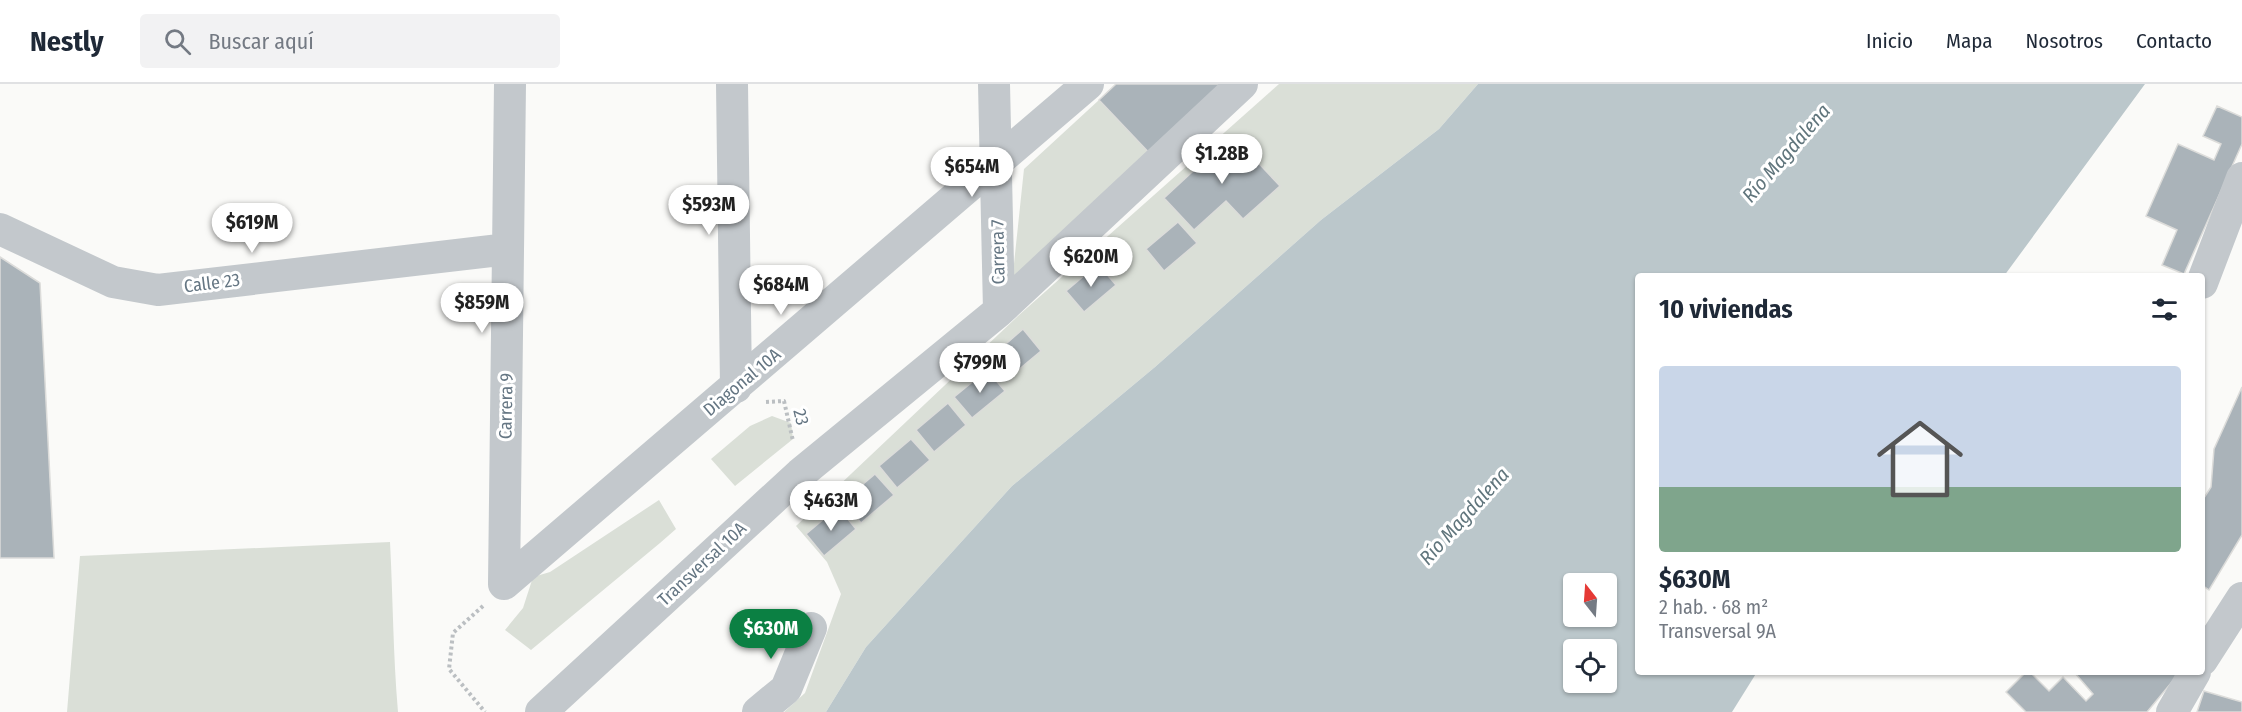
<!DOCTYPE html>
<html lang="es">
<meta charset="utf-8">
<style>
:root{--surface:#fff;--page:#f2f2f3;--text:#1f2937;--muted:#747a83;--line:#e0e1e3;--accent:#0b8043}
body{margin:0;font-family:"Fira Sans Condensed",sans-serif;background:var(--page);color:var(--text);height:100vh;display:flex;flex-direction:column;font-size:22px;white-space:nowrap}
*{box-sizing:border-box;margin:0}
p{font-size:20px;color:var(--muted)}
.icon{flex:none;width:33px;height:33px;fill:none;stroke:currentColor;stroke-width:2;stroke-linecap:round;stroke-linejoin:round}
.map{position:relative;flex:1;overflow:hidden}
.sheet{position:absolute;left:1635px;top:189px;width:570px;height:402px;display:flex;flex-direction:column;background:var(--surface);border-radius:6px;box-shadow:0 2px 4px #0004}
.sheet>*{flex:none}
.needle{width:39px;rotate:343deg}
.buttons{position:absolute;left:1563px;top:489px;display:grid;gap:12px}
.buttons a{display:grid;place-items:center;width:54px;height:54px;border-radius:6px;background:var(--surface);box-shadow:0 2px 4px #0004;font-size:30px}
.price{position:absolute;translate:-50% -51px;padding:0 14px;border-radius:21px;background:#fff;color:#222;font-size:20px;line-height:39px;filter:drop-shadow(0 2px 3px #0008)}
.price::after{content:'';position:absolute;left:50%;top:36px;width:18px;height:14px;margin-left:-9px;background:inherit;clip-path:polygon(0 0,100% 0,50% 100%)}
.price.selected{background:var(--accent);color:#fff}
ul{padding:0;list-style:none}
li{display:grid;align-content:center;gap:12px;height:318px;padding:0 24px}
li span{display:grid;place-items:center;height:186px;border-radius:6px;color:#555}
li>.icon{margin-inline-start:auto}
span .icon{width:108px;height:108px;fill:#fffc;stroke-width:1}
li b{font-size:26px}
h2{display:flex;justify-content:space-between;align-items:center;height:72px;padding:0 24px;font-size:26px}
header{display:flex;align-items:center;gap:36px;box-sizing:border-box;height:84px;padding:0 30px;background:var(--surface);border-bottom:2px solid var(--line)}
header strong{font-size:28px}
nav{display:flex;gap:33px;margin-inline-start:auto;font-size:21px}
.search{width:420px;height:54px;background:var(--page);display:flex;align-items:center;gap:15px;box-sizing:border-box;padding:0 21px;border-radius:6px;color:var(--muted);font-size:22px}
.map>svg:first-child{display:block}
.green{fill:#dadfd7}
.water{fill:#bbc7cb;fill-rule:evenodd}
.building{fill:#aab3b9;stroke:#dcdcda;stroke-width:1.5}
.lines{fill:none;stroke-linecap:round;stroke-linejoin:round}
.path{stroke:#bbbfc2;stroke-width:4;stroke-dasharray:3 3;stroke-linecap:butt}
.minor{stroke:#c3c8cc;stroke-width:32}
.labels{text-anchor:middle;stroke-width:6;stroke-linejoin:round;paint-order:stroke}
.street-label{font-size:18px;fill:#657683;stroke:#fff}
.water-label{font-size:20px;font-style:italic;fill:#60757c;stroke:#fff}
</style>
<header>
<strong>Nestly</strong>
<div class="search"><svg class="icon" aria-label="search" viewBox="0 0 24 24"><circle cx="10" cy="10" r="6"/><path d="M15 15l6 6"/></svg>Buscar aquí</div>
<nav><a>Inicio</a><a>Mapa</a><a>Nosotros</a><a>Contacto</a></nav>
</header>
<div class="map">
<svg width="2242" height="628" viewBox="0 0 2242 628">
<rect width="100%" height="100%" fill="#fafaf8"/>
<path class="green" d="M1279,0H1478L1439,45L1321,136L1155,283L1012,402L866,563L826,628H784L805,609L841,510L827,478L796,442L1019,231Z
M1099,16L1154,74L1011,208L1024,85Z
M772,332L791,339L793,355L735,402L711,375L750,342Z
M659,416L676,445L660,459L531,566L505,546L523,524L533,493L550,488Z
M390,458C393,515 393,571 398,628H67L80,472Z"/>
<path class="water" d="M1478,0H2145L2004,192H1638V588H1757L1732,628H826L866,563L1012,402L1155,283L1321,136L1439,45ZM1574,500H1606V532H1574ZM1574,566H1606V598H1574Z"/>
<path class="building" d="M1116,0H1233L1154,74L1099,16Z
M2217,22L2242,33V60L2184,190L2162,181L2177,146L2146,132L2178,60L2214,76L2221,60L2203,52Z
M1232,51L1280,102L1243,135L1226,117L1194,146L1164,114Z
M1178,138L1197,159L1164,187L1146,165Z
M0,173L40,199L54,474H0Z
M1098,180L1116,201L1084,228L1066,207Z
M1023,245L1041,267L1009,294L991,273Z
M987,286L1005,307L972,334L954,313Z
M2242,303V451L2209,506L2202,501V417L2211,403L2214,365Z
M948,319L966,341L934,368L916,346Z
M911,355L930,376L897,404L879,382Z
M875,390L894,411L861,439L843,417Z
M838,423L856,445L824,472L806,450Z
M2026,588H2030L2049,607L2063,593L2086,617L2093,610L2074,588H2172L2177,592L2147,628H2026L2006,608Z
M2204,607L2242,618V628H2197Z"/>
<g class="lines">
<path class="path" d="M766,318L784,317L793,357
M483,522L453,549L449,585L485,628"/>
<path class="minor" d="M732,0L736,303
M994,0L999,227
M0,145L113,198L158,206L508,165
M2202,199L2242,94
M504,500L1088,0
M504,500L510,0
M2202,576L2242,514
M541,628L800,390L999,227L1242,0
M758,628L786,605L811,544
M2172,628L2195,588"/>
</g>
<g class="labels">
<g class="street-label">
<text transform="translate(998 168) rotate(-91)" y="6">Carrera 7</text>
<text transform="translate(212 199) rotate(-7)" y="6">Calle 23</text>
<text transform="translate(742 298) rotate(-40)" y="6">Diagonal 10A</text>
<text transform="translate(506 322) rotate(-89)" y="6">Carrera 9</text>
<text transform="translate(801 333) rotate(77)" y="6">23</text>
<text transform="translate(702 480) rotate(-43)" y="6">Transversal 10A</text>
</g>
<g class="water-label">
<text transform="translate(1786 69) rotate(-49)" y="7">Río Magdalena</text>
<text transform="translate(1464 432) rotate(-48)" y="7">Río Magdalena</text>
</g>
</g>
</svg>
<div class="buttons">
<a><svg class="needle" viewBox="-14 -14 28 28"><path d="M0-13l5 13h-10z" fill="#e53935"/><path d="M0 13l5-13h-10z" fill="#747a83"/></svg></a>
<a><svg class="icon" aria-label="locate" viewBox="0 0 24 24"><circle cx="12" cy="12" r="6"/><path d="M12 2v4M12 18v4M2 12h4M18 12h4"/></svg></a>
</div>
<b class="price" style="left:1222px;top:101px">$1.28B</b>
<b class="price" style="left:972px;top:114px">$654M</b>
<b class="price" style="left:709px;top:152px">$593M</b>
<b class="price" style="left:252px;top:170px">$619M</b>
<b class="price" style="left:1091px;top:204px">$620M</b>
<b class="price" style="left:781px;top:232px">$684M</b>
<b class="price" style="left:482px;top:250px">$859M</b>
<b class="price" style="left:980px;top:310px">$799M</b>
<b class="price" style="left:831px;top:448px">$463M</b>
<b class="price selected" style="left:771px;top:576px">$630M</b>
<section class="sheet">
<h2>10 viviendas<svg class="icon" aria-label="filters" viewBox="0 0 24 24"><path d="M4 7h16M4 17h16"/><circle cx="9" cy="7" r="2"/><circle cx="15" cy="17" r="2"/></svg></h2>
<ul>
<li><span style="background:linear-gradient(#c9d6e8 65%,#7fa58c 0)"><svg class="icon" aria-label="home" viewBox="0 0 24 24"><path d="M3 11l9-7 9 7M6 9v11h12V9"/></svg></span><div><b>$630M</b><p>2 hab. · 68 m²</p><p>Transversal 9A</p></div></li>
</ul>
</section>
</div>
